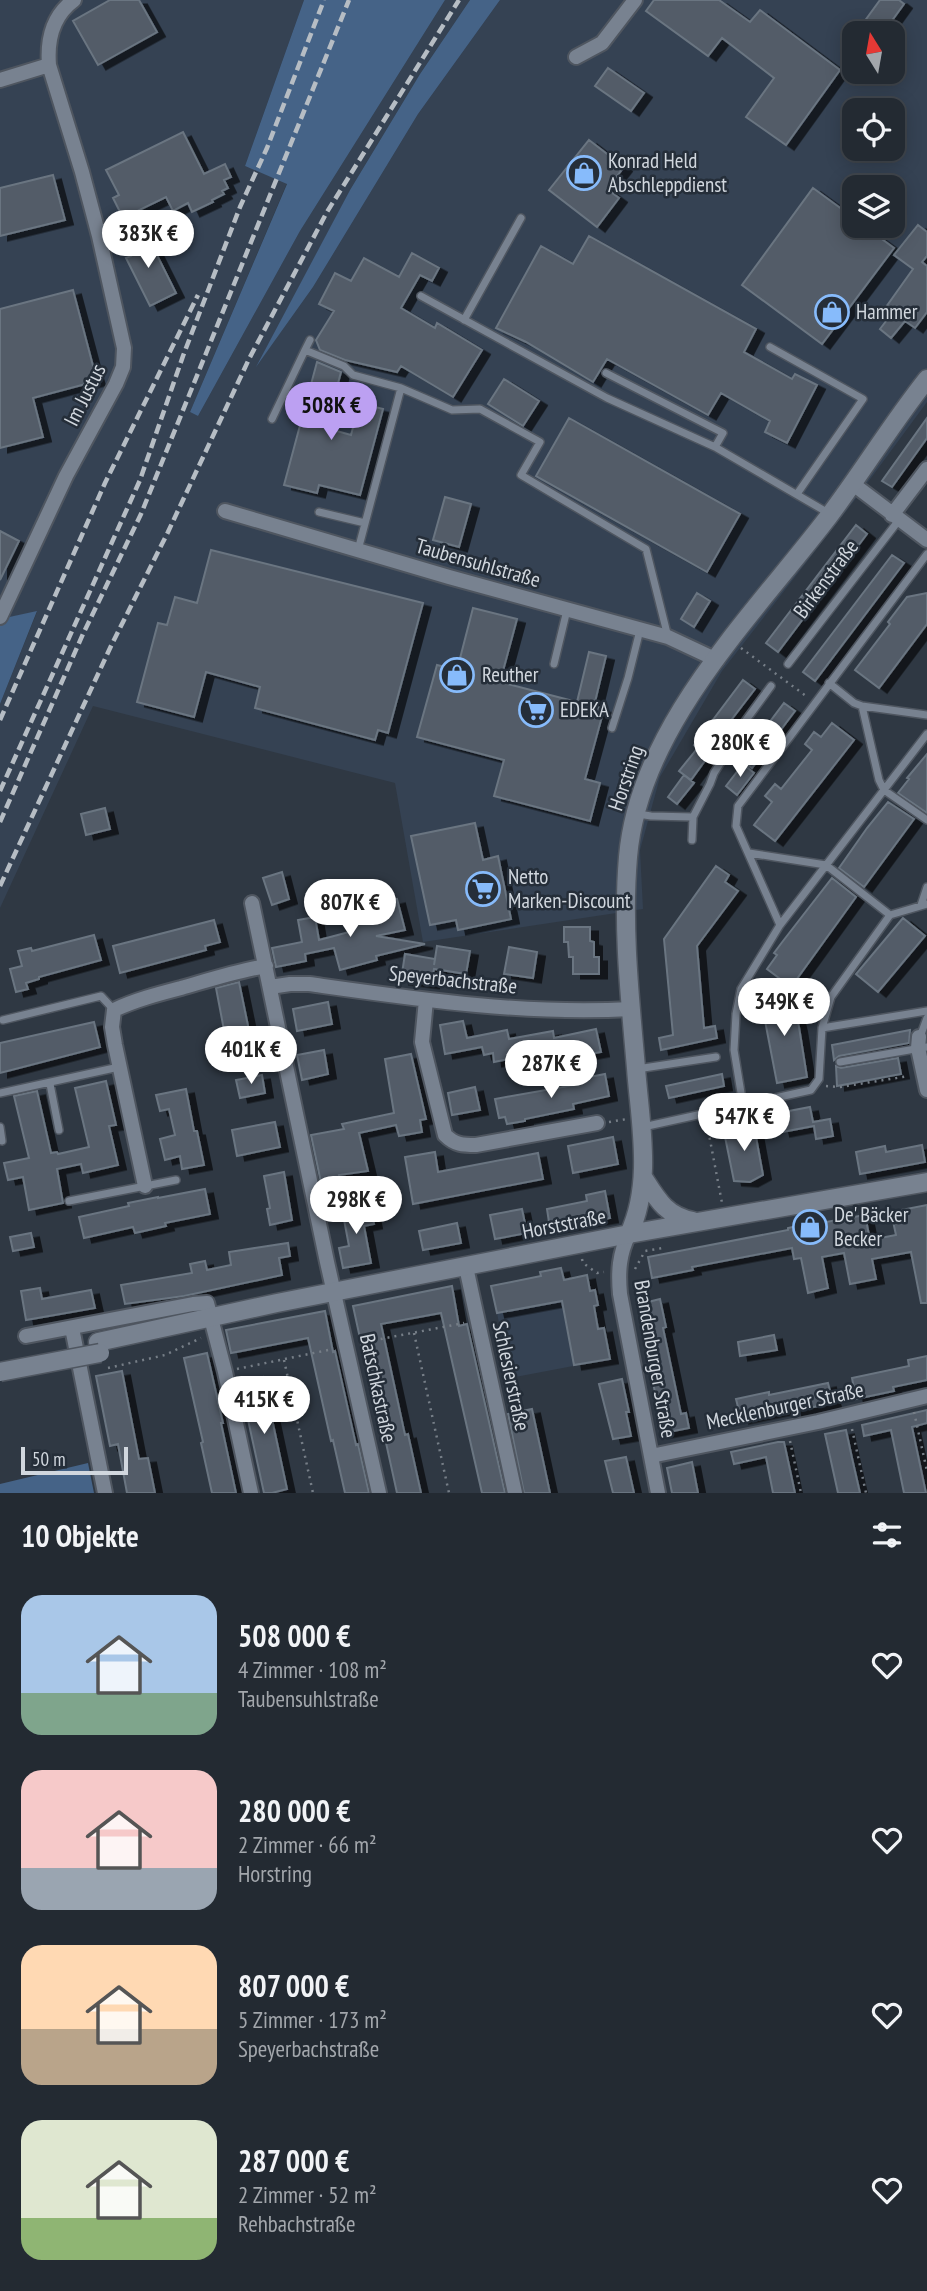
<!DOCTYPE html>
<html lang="de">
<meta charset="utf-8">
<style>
:root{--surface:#232a32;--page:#2f363e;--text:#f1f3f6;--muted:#a3a7ac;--line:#40464d;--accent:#bca0f2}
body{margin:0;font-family:"PT Sans Narrow",sans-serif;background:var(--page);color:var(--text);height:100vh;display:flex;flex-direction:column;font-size:26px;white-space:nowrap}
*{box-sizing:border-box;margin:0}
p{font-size:23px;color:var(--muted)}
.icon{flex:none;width:38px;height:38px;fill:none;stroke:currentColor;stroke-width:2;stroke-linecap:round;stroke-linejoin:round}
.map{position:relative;height:1493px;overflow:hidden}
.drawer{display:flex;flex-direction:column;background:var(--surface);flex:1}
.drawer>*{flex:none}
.needle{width:46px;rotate:349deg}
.fabs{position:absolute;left:842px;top:21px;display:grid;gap:14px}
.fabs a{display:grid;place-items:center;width:63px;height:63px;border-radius:14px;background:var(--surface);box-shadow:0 4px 18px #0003,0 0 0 2px var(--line);font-size:35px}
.scale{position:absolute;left:21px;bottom:18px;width:107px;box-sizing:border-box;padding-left:7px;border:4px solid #d1d7de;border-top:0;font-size:19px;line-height:24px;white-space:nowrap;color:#d1d7de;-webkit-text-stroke:5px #252e39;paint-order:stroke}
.price{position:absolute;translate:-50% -60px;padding:0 16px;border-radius:24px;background:#fff;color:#222;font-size:23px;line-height:46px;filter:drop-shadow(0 2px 4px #0008)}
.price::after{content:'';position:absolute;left:50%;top:42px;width:21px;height:16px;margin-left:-10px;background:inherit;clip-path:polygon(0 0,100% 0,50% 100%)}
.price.selected{background:var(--accent);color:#111}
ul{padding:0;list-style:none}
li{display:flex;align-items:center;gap:21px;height:175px;padding:0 21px}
li span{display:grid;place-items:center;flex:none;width:196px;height:140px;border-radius:21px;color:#555}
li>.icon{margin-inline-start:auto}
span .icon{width:84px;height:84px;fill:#fffc;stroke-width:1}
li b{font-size:30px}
h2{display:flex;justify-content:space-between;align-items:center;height:84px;padding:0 21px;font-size:30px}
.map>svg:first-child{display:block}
.built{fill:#354253;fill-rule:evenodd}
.green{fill:#456387}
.building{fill:#525c68;stroke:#6a7581;stroke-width:2;filter:url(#shadow)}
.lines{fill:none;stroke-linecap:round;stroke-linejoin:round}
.service-casing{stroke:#4f5660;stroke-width:10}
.minor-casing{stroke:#4f5660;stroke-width:18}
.tertiary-casing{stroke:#4f5660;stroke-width:21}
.path{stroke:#767e87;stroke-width:2.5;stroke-dasharray:2 5;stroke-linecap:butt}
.service{stroke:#788290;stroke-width:7}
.minor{stroke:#788290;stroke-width:14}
.tertiary{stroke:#788290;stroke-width:18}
.rail{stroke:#b6bdc4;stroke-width:4.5;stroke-dasharray:10 5;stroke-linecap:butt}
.tertiary-bridge-casing{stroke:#4f5660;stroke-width:21;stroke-linecap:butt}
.tertiary-bridge{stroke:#788290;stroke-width:18}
.labels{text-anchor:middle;stroke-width:5;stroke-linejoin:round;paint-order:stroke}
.poi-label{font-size:21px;fill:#d1d7de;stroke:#252e39;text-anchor:start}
.street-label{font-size:21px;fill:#d1d7de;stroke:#252e39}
</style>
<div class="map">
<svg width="927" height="1493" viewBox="0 0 927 1493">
<defs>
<filter id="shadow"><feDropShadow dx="8" dy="4.5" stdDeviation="0" flood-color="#0009"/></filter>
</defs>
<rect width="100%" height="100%" fill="#2f3843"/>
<path class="built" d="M0,0H304L245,166L287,183L190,412L198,416L300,231L445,0H470L420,74L350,190L260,361L313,287L418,114L500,0H927V402L854,501L722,671L660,777L640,850L643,909L423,942L395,783L93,706L0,908V704L37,612L0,619ZM854,33H892V72H854ZM854,110H892V149H854ZM854,187H892V226H854Z
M587,1275L590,1290H595L598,1305L594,1307L598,1328H604L610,1359L510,1378L497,1313L567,1300L564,1280Z"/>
<path class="green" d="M304,0H445L300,231L198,416L190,412L287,184L245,166Z
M470,0H500L418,114L313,287L256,367L350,190L420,74Z
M37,611L0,704V619Z
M88,1463L94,1493H0V1484Z"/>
<path class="building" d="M110,0H139L157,32L98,65L73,21Z
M654,0H719L750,22L760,10L840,70L786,145L746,117L774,78L722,38L708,56L646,11Z
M880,0H899L904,4L883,33H856Z
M608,68L644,93L631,111L595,86Z
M183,132L204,174L225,164L231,177L224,180L228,188L222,191L224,194L212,200L213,202L192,212L188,203L173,211L166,197L123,218L113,198L119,195L106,170Z
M589,140L624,167L607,189L619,198L597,227L549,190Z
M53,175L65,220L0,236V188Z
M813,188L854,218V226H864L894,248L822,344L742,285Z
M918,225L927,232V256L922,262L927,266V312L915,328L905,321L891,338L880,329L893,312L886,307L913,269L894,255Z
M135,231L144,249L152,245L176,293L150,306L126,258L131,256L122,237Z
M589,236L756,329L744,352L792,379L795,374L817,385L787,443L765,432L770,421L721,393L708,415L607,359L593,382L526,342L496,328L541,246L573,264Z
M412,253L439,268L432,281L420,275L401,308L435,328L437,323L482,350L453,397L401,366L397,372L345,360L320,350L316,340L334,311L319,304L335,273L351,281L364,258L399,277Z
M73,290L97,381L33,398L43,437L0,448V309Z
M317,362L341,372L326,428L351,435L358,409L370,412L371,406L383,409L360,495L319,485L317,493L284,485Z
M504,379L539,401L523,426L488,404Z
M569,418L740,514L707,572L536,476Z
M927,418V438L892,487L882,481Z
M445,497L471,504L459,547L433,540Z
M856,525L867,534L778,652L766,643Z
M0,531L19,541L0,580Z
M211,550L423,603L388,733L378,730L375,740L255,708L260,687L206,672L194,717L137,702L158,623L167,625L175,597L197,603Z
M892,555L904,563L815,681L803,672Z
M697,593L710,601L694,627L681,619Z
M927,593V624L879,688L855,670L890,624L888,622L907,597Z
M473,608L517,619L500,682L577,702L589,652L606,656L594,706L604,709L585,779L600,783L590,821L494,796L504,760L417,737L437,665L457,670Z
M743,680L755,689L705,754L694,745Z
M784,703L795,711L752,768L741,760Z
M832,723L854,740L775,841L754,825L772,802L765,796L775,784L781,789L812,750L805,744L814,732L821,737Z
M696,750L707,758L691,780L679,771Z
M927,754V813L898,793L909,779L907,778Z
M743,764L754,773L737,795L726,786Z
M684,775L694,783L677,804L668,797Z
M888,802L914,819L864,887L839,868L867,828Z
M105,808L110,829L86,835L81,814Z
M475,823L483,860L498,856L511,919L458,930L456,920L430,925L411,836Z
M716,866L729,875L725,882L738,891L697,946L704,1028L715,1026L717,1038L661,1050L659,1038L673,1035L664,939Z
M282,872L289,899L272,905L263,878Z
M832,878L856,897L791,987L767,969L777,955L774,953L783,941Z
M397,899L405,930L376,936L425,944L376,956L377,960L340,970L334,948L305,954L306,961L276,967L272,948L302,942L298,920L315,917L319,940L349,932L347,924L375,916L372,905Z
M903,918L925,936L878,992L856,974Z
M214,920L220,942L205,946L206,950L120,973L113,946Z
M564,927H590V941L594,942V957H599V974H573V957H569L568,942H564Z
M94,935L101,960L39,977V979L26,983L28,989L16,992L10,969L22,966L18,951L31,948L32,951Z
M437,946L470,951L466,974L434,969L431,984L401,980L405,954L435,959L434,965Z
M509,947L537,952L533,978L504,974Z
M239,982L253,1050L224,1055L219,1031L224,1030L216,988Z
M791,994L799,1027L807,1077L777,1083L761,1000Z
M328,1002L332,1024L297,1031L293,1009Z
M463,1021L467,1038L507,1030L509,1039L553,1031L554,1038L596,1029L601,1052L574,1057V1054L530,1062L528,1055L494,1062L493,1053L484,1055L482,1047L445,1054L440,1025Z
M94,1022L100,1047L0,1073V1043Z
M910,1030L909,1043L839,1056L834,1060L832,1045Z
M324,1050L328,1074L302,1080L297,1055Z
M411,1054L426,1119L420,1120L422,1132L399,1136L396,1125L359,1133L368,1171L339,1175L342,1188L323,1192L311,1135L344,1129L342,1124L394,1113L385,1059Z
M898,1058L901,1074L837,1086L836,1066L841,1068Z
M605,1074L609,1096L573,1104L574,1109L525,1119V1121L507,1124L505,1117L499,1118L495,1099L580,1084L579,1079Z
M722,1074L724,1086L669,1098L666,1086Z
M262,1075L265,1093L240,1098L236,1080Z
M106,1081L116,1125L109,1126L118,1165L83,1173L81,1164L57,1169L63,1203L29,1210L23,1177L8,1180L4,1163L29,1158L14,1096L37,1091L51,1153L57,1152L58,1154L89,1147L75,1088Z
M475,1087L480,1110L452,1115L448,1093Z
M186,1089L194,1131H197L204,1165L182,1169L180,1156L165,1160L160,1139L175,1135L169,1109L160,1111L156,1095Z
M810,1107L813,1122L830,1119L833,1136L816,1139L814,1126L782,1132L778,1113Z
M275,1122L280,1147L237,1156L232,1130Z
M737,1124L754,1126L763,1175L750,1182L734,1181L724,1132Z
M613,1137L618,1164L573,1173L568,1146Z
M922,1145L925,1162L860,1174L856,1152L885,1146L886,1152Z
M435,1152L438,1172L538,1153L543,1179L413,1204L405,1157Z
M284,1172L292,1220L270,1225L267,1209L270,1208L264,1176Z
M205,1189L210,1214L165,1223L166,1226L135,1233L133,1227L84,1238L79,1217L129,1206L128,1203L158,1197V1198Z
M605,1191L610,1218L550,1229L547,1209L587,1201L586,1195Z
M370,1204L374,1224L364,1226L371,1263L343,1268L339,1248L349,1246L342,1209Z
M927,1205V1303H921L911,1252L872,1259L876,1279L850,1284L844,1253L822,1257L828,1288L808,1293L801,1258L794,1259L792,1248L692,1267L693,1270L652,1278L648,1257L788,1230V1228L820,1221L821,1223L865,1215L870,1240L896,1235L891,1212Z
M522,1209L527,1233L495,1239L490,1215Z
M457,1223L461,1243L423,1250L419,1231Z
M31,1233L34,1247L13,1251L10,1237Z
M288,1243L290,1256L279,1258L282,1275L184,1296L125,1304L121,1285L192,1273L190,1264L205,1261L207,1270L231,1265L229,1252Z
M561,1268L564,1280L587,1275L590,1291L595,1290L598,1305L594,1306L598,1329L604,1328L610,1359L574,1365L562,1301L497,1313L491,1286L541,1276L540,1272Z
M452,1286L459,1326L467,1324L505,1493H482L441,1313L381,1324L405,1435L408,1434L421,1493H397L383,1429L380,1430L353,1306Z
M40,1288L42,1299L91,1290L95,1308L26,1320L21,1291Z
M660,1299L666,1327L663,1328L681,1414L686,1413L689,1428L663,1433L646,1347L649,1346L640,1304Z
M325,1311L333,1352L335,1351L356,1445L358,1444L369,1493H345L333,1440L331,1441L308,1338L231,1353L226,1330Z
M774,1335L777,1350L740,1356L738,1342Z
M207,1353L223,1423H221L236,1493H212L201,1443L203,1442L184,1358Z
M927,1356V1380L893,1387L894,1391L856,1399L852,1378L909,1366L908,1360Z
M122,1371L139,1459L148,1458L155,1493H127L118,1444L110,1446L96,1376Z
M263,1377L287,1489L272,1493H264L240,1383Z
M622,1379L629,1412H626L631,1436L613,1439L599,1384Z
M828,1383L833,1403L794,1411V1408L741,1419L736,1399L769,1392V1395Z
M532,1409L550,1493H524L508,1414Z
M927,1410V1423L912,1427L926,1493H904L891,1430L864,1436L862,1425Z
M846,1430L852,1458L860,1493H838L825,1434Z
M778,1442H784L795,1493H773L766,1457L734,1464L731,1452Z
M626,1457L634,1493H613L605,1461Z
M692,1462L698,1493H672L667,1468Z"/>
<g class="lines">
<g class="service-casing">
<path id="service" d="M421,296L607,398L715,447
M464,320L521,218
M310,340L305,350L344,366L353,375L401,388L358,550
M770,347L863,399L797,494
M606,373L723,433L715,447L830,514
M401,388L452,410L480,409L540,442L521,475L646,549L668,637
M272,419L305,350
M319,512L365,523
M554,664L567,610
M788,664L899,520
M829,683L854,703L862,706L927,715
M862,706L879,780L884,790L927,820
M612,728L628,678L640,630
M638,814L651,816L693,817L710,784L714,773L723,759L727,746L771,686
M692,840L693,817
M749,853L826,865L890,915
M921,905L927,887
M780,925L736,826L738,806L927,554
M3,1020L101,996L114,1010
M822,1028L927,1011
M920,1037L927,1018
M840,1062L927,1047
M637,1069L716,1057
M50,1084L59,1130
M0,1093L119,1067
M743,1105L734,1050L736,1014L741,989L780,925L927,734
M0,1127L2,1141
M643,1127L811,1090L819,1079L822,1028L831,997L890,915L927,904
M69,1201L176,1180"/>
</g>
<g class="minor-casing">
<path id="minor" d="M576,57L602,43L635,0
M49,65C47,40 52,16 74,0
M0,80L49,65L82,172L99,236L124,348L123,367L116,384L66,476L0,617
M853,484L927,540
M225,511L449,577L668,637L717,660
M892,515L927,469
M252,903L327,1262L379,1493
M270,987L290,984H309C416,999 523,1015 631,1009
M426,1000L422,1042L445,1135C455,1145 463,1145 476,1145L597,1123
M919,1037L918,1048L927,1090
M145,1186L115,1045L112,1027L114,1010C135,1000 158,994 181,988C209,980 237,971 266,966
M629,1234C619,1254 618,1272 620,1294L658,1493
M466,1267L515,1493
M72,1328L105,1493
M26,1336L193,1304L207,1303L225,1372L251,1493
M651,1456L818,1422L927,1396"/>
</g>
<g class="tertiary-casing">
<path id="tertiary" d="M643,1177C657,1199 666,1216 693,1221
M629,1234C653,1182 640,1123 636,1068C630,998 622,927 628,857C639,726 753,616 829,516C863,471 892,423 927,379
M98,1342L277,1303L629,1234L927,1182"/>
</g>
<path class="path" d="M741,648L806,696
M826,1086L840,1087L909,1076
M609,1122L627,1119
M707,1124L722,1203
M582,1259L583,1263L597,1273L604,1272
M635,1269L645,1251L663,1248V1245
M414,1333L449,1493
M360,1343L464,1323
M284,1360L313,1493
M108,1368L165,1355L201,1338
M237,1369L333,1349
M914,1412L927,1471
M852,1429L866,1493
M790,1441L801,1493"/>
<use href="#service" class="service"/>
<use href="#minor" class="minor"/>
<use href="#tertiary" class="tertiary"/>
<path class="rail" d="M0,720L105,483L198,295
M0,791L140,480L183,356L240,207L267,148L324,0
M0,822L83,634L141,514L349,0
M0,886L111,646L168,532L249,359L327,212L459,0"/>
<g class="tertiary-bridge-casing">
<path id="tertiary-bridge" d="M0,1372L100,1353"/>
</g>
<use href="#tertiary-bridge" class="tertiary-bridge"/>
</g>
<defs>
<g id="shop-ring" transform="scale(1.75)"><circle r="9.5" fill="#252e39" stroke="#87bbfb" stroke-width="1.5"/><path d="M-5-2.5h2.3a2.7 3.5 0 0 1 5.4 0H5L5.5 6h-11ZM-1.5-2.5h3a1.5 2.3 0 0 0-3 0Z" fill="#87bbfb"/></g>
<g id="supermarket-ring" transform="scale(1.75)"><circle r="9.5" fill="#252e39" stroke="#87bbfb" stroke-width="1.5"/><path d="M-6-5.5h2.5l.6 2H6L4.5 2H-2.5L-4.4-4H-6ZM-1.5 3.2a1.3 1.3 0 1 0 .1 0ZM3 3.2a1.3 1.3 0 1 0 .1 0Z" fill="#87bbfb"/></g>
</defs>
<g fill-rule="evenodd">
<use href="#shop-ring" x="584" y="173"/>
<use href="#shop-ring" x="832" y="312"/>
<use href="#shop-ring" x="457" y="675"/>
<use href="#supermarket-ring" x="536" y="710"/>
<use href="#supermarket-ring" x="483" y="889"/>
<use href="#shop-ring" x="810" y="1227"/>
</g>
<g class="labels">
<g class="poi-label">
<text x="608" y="168">Konrad Held<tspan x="608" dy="24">Abschleppdienst</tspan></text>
<text x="856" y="319">Hammer</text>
<text x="482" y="682">Reuther</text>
<text x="560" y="717">EDEKA</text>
<text x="508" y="884">Netto<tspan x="508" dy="24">Marken-Discount</tspan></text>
<text x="834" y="1222">De' Bäcker<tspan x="834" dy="24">Becker</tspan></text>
</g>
<g class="street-label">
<text transform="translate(85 395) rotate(-63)" y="7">Im Justus</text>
<text transform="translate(478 563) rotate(16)" y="7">Taubensuhlstraße</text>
<text transform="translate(826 579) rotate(-53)" y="7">Birkenstraße</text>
<text transform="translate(626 778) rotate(-71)" y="7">Horstring</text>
<text transform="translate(453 980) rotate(6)" y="7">Speyerbachstraße</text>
<text transform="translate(564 1224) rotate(-11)" y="7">Horststraße</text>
<text transform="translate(655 1359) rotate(80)" y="7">Brandenburger Straße</text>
<text transform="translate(511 1376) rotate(78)" y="7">Schlesierstraße</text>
<text transform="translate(378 1388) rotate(78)" y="7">Batschkastraße</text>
<text transform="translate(785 1406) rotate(-12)" y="7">Mecklenburger Straße</text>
</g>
</g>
</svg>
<div class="fabs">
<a><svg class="needle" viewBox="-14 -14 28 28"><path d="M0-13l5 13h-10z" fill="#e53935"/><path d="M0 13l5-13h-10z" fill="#a3a7ac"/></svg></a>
<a><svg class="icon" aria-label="locate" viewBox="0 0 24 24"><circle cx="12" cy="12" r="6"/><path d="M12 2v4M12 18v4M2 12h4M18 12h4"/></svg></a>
<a><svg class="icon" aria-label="layers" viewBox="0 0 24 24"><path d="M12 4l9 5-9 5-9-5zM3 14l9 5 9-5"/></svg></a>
</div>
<div class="scale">50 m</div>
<b class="price" style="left:148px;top:270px">383K €</b>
<b class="price selected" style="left:331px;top:442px">508K €</b>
<b class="price" style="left:740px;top:779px">280K €</b>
<b class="price" style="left:350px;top:939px">807K €</b>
<b class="price" style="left:784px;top:1038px">349K €</b>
<b class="price" style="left:251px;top:1086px">401K €</b>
<b class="price" style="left:551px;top:1100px">287K €</b>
<b class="price" style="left:744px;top:1153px">547K €</b>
<b class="price" style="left:356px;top:1236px">298K €</b>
<b class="price" style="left:264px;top:1436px">415K €</b>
</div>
<section class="drawer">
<h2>10 Objekte<svg class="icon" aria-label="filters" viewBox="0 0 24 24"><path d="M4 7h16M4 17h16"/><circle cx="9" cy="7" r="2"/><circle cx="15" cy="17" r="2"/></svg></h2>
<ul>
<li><span style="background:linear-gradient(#a9c7e8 70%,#7fa58c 0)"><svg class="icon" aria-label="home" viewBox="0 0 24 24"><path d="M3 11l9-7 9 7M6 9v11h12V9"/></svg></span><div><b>508 000 €</b><p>4 Zimmer · 108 m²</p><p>Taubensuhlstraße</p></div><svg class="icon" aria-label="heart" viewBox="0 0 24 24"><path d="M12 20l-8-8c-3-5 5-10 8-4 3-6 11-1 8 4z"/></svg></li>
<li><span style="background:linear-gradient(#f6c9c9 70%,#9aa5b1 0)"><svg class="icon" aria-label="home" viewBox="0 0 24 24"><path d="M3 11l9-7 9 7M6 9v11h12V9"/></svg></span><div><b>280 000 €</b><p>2 Zimmer · 66 m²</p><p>Horstring</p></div><svg class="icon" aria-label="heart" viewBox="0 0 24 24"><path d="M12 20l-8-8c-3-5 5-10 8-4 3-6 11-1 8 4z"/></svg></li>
<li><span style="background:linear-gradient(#ffd9b3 60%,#b9a48a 0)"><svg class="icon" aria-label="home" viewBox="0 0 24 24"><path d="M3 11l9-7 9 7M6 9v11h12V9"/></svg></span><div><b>807 000 €</b><p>5 Zimmer · 173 m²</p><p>Speyerbachstraße</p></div><svg class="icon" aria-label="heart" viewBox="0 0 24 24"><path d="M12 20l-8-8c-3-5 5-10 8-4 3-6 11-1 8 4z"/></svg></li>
<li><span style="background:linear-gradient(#dfe7d0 70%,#8fb573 0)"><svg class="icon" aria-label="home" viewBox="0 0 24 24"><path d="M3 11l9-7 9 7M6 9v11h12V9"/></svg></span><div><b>287 000 €</b><p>2 Zimmer · 52 m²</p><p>Rehbachstraße</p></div><svg class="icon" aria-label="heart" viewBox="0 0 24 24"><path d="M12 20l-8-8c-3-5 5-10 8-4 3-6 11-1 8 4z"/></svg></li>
</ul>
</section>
